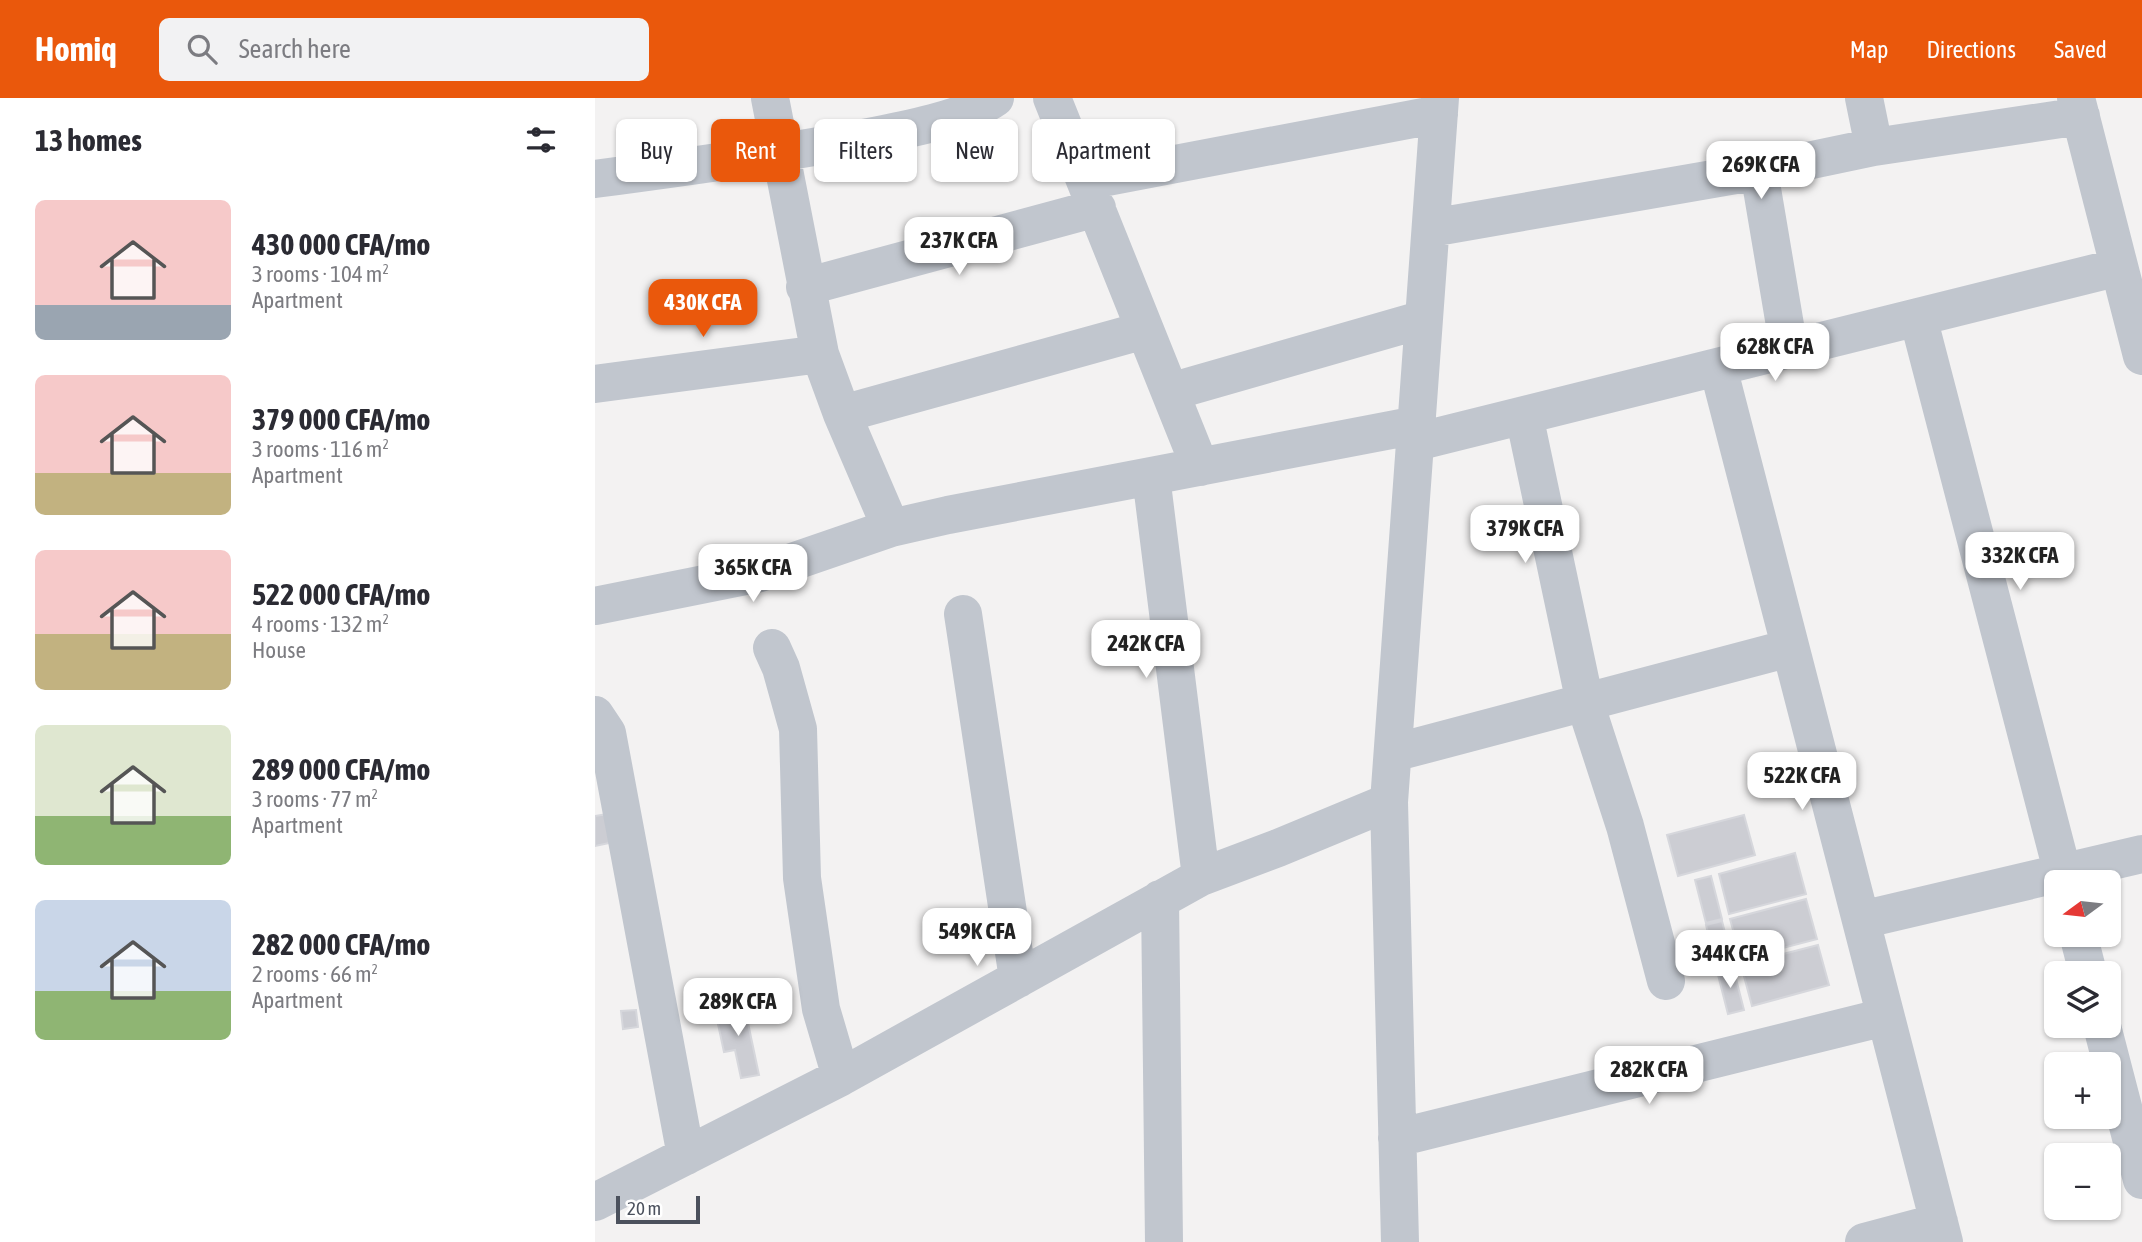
<!DOCTYPE html>
<meta charset="utf-8">
<style>
:root{--surface:#fff;--page:#f2f2f3;--text:#2b2b33;--muted:#7c7c81;--accent:#ea580c}
body{margin:0;font-family:"Asap Condensed",sans-serif;background:var(--page);color:var(--text);height:100vh;display:flex;flex-direction:column;font-size:26px;white-space:nowrap}
*{box-sizing:border-box;margin:0}
p{font-size:23px;color:var(--muted)}
.icon{flex:none;width:38px;height:38px;fill:none;stroke:currentColor;stroke-width:2;stroke-linecap:round;stroke-linejoin:round}
.map{position:relative;flex:1;overflow:hidden}
.side{display:flex;flex-direction:column;background:var(--surface);width:595px}
.side>*{flex:none}
.top-card{position:absolute;left:21px;top:21px;width:665px;height:63px;display:flex;gap:14px}
.needle{width:46px;rotate:255deg}
.tools{position:absolute;left:1449px;top:772px;display:grid;gap:14px}
.tools a{display:grid;place-items:center;width:77px;height:77px;border-radius:10px;background:var(--surface);box-shadow:0 2px 5px #0004;font-size:35px}
.scale{position:absolute;left:21px;bottom:18px;width:84px;box-sizing:border-box;padding-left:7px;border:4px solid #4b515d;border-top:0;font-size:19px;line-height:24px;white-space:nowrap;color:#4b515d;-webkit-text-stroke:5px #fff;paint-order:stroke}
.price{position:absolute;translate:-50% -60px;padding:0 16px;border-radius:14px;background:#fff;color:#222;font-size:23px;line-height:46px;filter:drop-shadow(0 2px 4px #0008)}
.price::after{content:'';position:absolute;left:50%;top:42px;width:21px;height:16px;margin-left:-10px;background:inherit;clip-path:polygon(0 0,100% 0,50% 100%)}
.price.current{background:var(--accent);color:#fff}
ul{padding:0;list-style:none}
li{display:flex;align-items:center;gap:21px;height:175px;padding:0 35px}
li span{display:grid;place-items:center;flex:none;width:196px;height:140px;border-radius:10px;color:#555}
li>.icon{margin-inline-start:auto}
span .icon{width:84px;height:84px;fill:#fffc;stroke-width:1}
li b{font-size:30px}
h2{display:flex;justify-content:space-between;align-items:center;height:84px;padding:0 35px;font-size:30px}
.pill{padding:0 24px;border-radius:10px;background:var(--surface);box-shadow:0 2px 5px #0004;font-size:24px;line-height:63px}
.pill.current{background:var(--accent);color:#fff}
header{display:flex;align-items:center;gap:42px;box-sizing:border-box;height:98px;padding:0 35px;background:var(--accent);color:#fff}
header strong{font-size:33px}
nav{display:flex;gap:38px;margin-inline-start:auto;font-size:24px}
.search{width:490px;height:63px;background:var(--page);display:flex;align-items:center;gap:18px;box-sizing:border-box;padding:0 24px;border-radius:10px;color:var(--muted);font-size:26px}
main{display:flex;flex:1;min-height:0}
.map>svg:first-child{display:block}
.building{fill:#cccdd3;stroke:#d6d7dc;stroke-width:2}
.lines{fill:none;stroke-linecap:round;stroke-linejoin:round}
.minor{stroke:#c1c6ce;stroke-width:38}
</style>
<header>
<strong>Homiq</strong>
<div class="search"><svg class="icon" aria-label="search" viewBox="0 0 24 24"><circle cx="10" cy="10" r="6"/><path d="M15 15l6 6"/></svg>Search here</div>
<nav><a>Map</a><a>Directions</a><a>Saved</a></nav>
</header>
<main>
<section class="side">
<h2>13 homes<svg class="icon" aria-label="filters" viewBox="0 0 24 24"><path d="M4 7h16M4 17h16"/><circle cx="9" cy="7" r="2"/><circle cx="15" cy="17" r="2"/></svg></h2>
<ul>
<li><span style="background:linear-gradient(#f6c9c9 75%,#9aa5b1 0)"><svg class="icon" aria-label="home" viewBox="0 0 24 24"><path d="M3 11l9-7 9 7M6 9v11h12V9"/></svg></span><div><b>430 000 CFA/mo</b><p>3 rooms · 104 m²</p><p>Apartment</p></div></li>
<li><span style="background:linear-gradient(#f6c9c9 70%,#c2b280 0)"><svg class="icon" aria-label="home" viewBox="0 0 24 24"><path d="M3 11l9-7 9 7M6 9v11h12V9"/></svg></span><div><b>379 000 CFA/mo</b><p>3 rooms · 116 m²</p><p>Apartment</p></div></li>
<li><span style="background:linear-gradient(#f6c9c9 60%,#c2b280 0)"><svg class="icon" aria-label="home" viewBox="0 0 24 24"><path d="M3 11l9-7 9 7M6 9v11h12V9"/></svg></span><div><b>522 000 CFA/mo</b><p>4 rooms · 132 m²</p><p>House</p></div></li>
<li><span style="background:linear-gradient(#dfe7d0 65%,#8fb573 0)"><svg class="icon" aria-label="home" viewBox="0 0 24 24"><path d="M3 11l9-7 9 7M6 9v11h12V9"/></svg></span><div><b>289 000 CFA/mo</b><p>3 rooms · 77 m²</p><p>Apartment</p></div></li>
<li><span style="background:linear-gradient(#c9d6e8 65%,#8fb573 0)"><svg class="icon" aria-label="home" viewBox="0 0 24 24"><path d="M3 11l9-7 9 7M6 9v11h12V9"/></svg></span><div><b>282 000 CFA/mo</b><p>2 rooms · 66 m²</p><p>Apartment</p></div></li>
</ul>
</section>
<div class="map">
<svg width="1547" height="1144" viewBox="0 0 1547 1144">
<rect width="100%" height="100%" fill="#f3f2f2"/>
<path class="building" d="M13,716L19,744L0,748V718Z
M1149,717L1160,757L1083,778L1072,737Z
M1200,755L1211,796L1134,816L1124,776Z
M1116,778L1127,821L1111,825L1100,782Z
M1211,801L1222,841L1146,861L1135,821Z
M1127,823L1138,866L1122,870L1111,827Z
M1223,847L1234,887L1157,908L1146,867Z
M1138,869L1149,912L1133,916L1122,873Z
M149,906L164,977L146,980L140,952L129,954L120,912Z
M41,912L43,929L28,931L26,913Z"/>
<g class="lines">
<path class="minor" d="M175,0L225,256L247,316L296,430
M457,0L605,369
M1269,0L1279,49
M1481,0L1547,258
M1164,73L1194,251
M0,81C90,69 179,57 268,40C305,33 370,21 400,0
M491,83L844,16
M836,130L1164,73L1279,49L1486,18
M210,189L502,110
M1323,219L1470,784
M1123,269L1349,1144
M0,286L225,256
M575,294L829,221
M247,316L550,232
M929,317L990,605L1030,728L1071,883
M821,344L1524,169
M556,378L606,779
M0,508L165,475L296,430L353,417L822,327
M368,516L423,881
M177,550L186,570L203,631L207,780L226,911L246,979
M0,617L12,635L91,1058
M798,655L1195,550
M565,801L569,1144
M1266,822L1547,756
M1483,836L1493,875
M1507,928L1547,1082
M802,1040L1290,919
M0,1104L246,979L606,779L683,750L794,704
M805,1144L794,704L845,0
M1269,1144L1344,1124"/>
</g>
</svg>
<div class="tools">
<a><svg class="needle" viewBox="-14 -14 28 28"><path d="M0-13l5 13h-10z" fill="#e53935"/><path d="M0 13l5-13h-10z" fill="#7c7c81"/></svg></a>
<a><svg class="icon" aria-label="layers" viewBox="0 0 24 24"><path d="M12 4l9 5-9 5-9-5zM3 14l9 5 9-5"/></svg></a>
<a>+</a>
<a>−</a>
</div>
<div class="scale">20 m</div>
<b class="price" style="left:1166px;top:103px">269K CFA</b>
<b class="price" style="left:364px;top:179px">237K CFA</b>
<b class="price current" style="left:108px;top:241px">430K CFA</b>
<b class="price" style="left:1180px;top:285px">628K CFA</b>
<b class="price" style="left:930px;top:467px">379K CFA</b>
<b class="price" style="left:1425px;top:494px">332K CFA</b>
<b class="price" style="left:158px;top:506px">365K CFA</b>
<b class="price" style="left:551px;top:582px">242K CFA</b>
<b class="price" style="left:1207px;top:714px">522K CFA</b>
<b class="price" style="left:382px;top:870px">549K CFA</b>
<b class="price" style="left:1135px;top:892px">344K CFA</b>
<b class="price" style="left:143px;top:940px">289K CFA</b>
<b class="price" style="left:1054px;top:1008px">282K CFA</b>
<div class="top-card">
<a class="pill">Buy</a>
<a class="pill current">Rent</a>
<a class="pill">Filters</a>
<a class="pill">New</a>
<a class="pill">Apartment</a>
</div>
</div>
</main>
